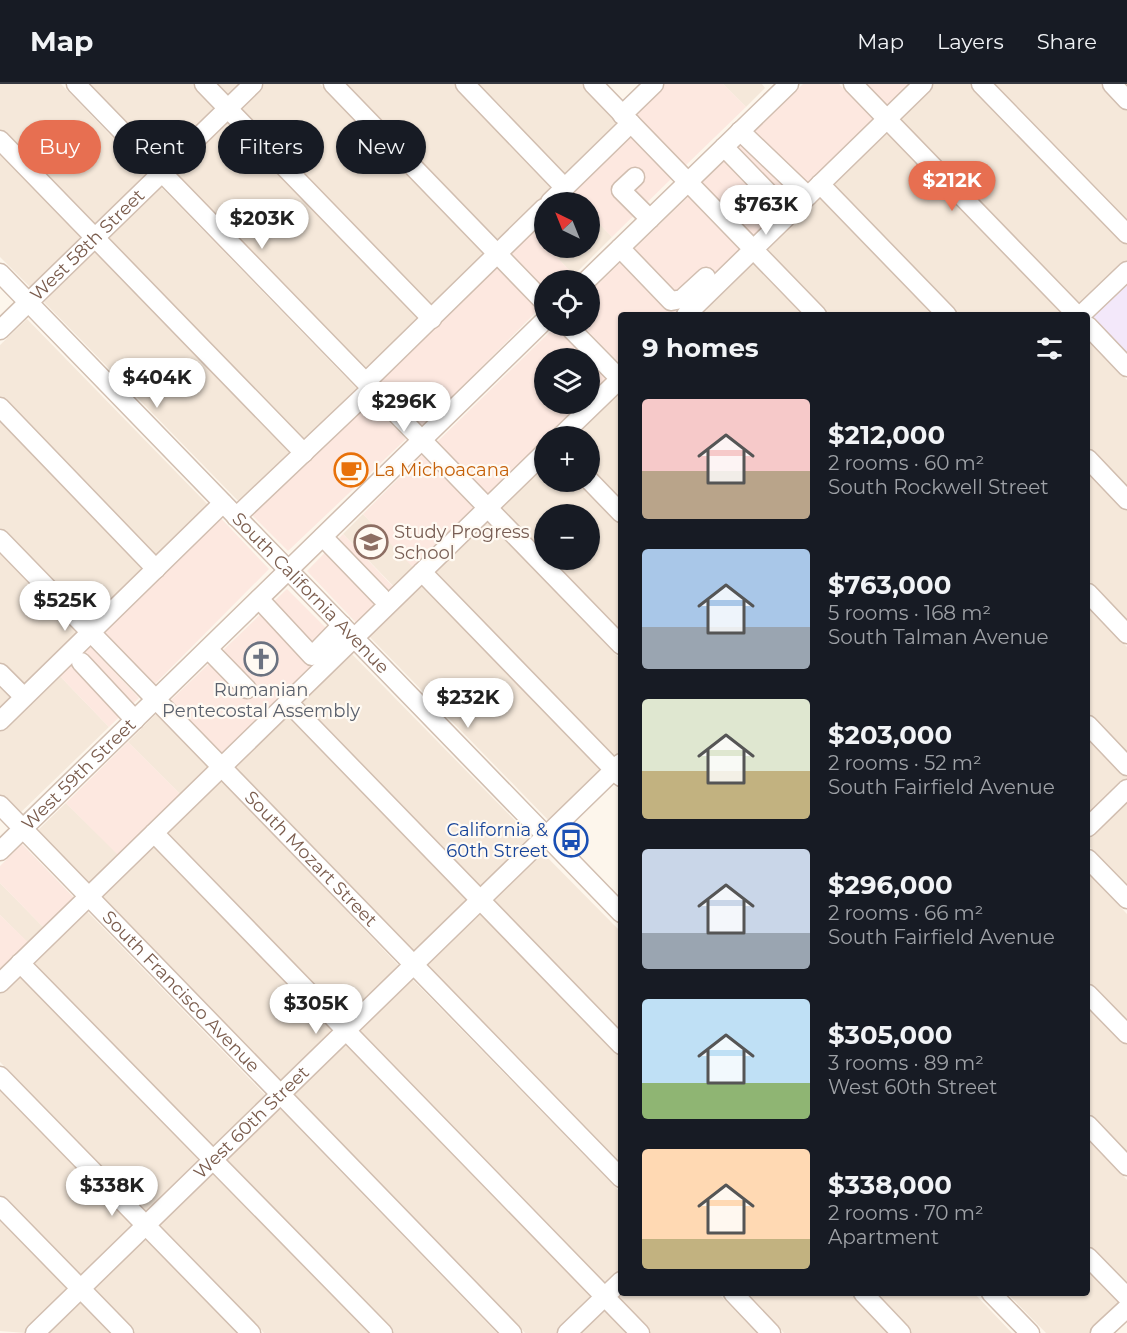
<!DOCTYPE html>
<meta charset="utf-8">
<style>
:root{--surface:#171b24;--page:#20242c;--text:#f1f3f6;--muted:#9ea1a6;--line:#363941;--accent:#e76f51}
body{margin:0;font-family:Montserrat,sans-serif;background:var(--page);color:var(--text);height:100vh;display:flex;flex-direction:column;font-size:22px;white-space:nowrap}
*{box-sizing:border-box;margin:0}
p{font-size:20px;color:var(--muted)}
.icon{flex:none;width:33px;height:33px;fill:none;stroke:currentColor;stroke-width:2;stroke-linecap:round;stroke-linejoin:round}
.map{position:relative;flex:1;overflow:hidden}
.details{position:absolute;left:618px;top:228px;width:472px;height:984px;display:flex;flex-direction:column;background:var(--surface);border-radius:6px;box-shadow:0 2px 4px #0004}
.details>*{flex:none}
.hud{position:absolute;left:18px;top:36px;width:510px;height:54px;display:flex;gap:12px}
.needle{width:39px;rotate:317deg}
.fabs{position:absolute;left:534px;top:108px;display:grid;gap:12px}
.fabs a{display:grid;place-items:center;width:66px;height:66px;border-radius:50%;background:var(--surface);box-shadow:0 2px 4px #0004;font-size:30px}
.price{position:absolute;translate:-50% -51px;padding:0 14px;border-radius:21px;background:#fff;color:#222;font-size:20px;line-height:39px;filter:drop-shadow(0 2px 3px #0008)}
.price::after{content:'';position:absolute;left:50%;top:36px;width:18px;height:14px;margin-left:-9px;background:inherit;clip-path:polygon(0 0,100% 0,50% 100%)}
.price.on{background:var(--accent);color:#fff}
ul{padding:0;list-style:none}
li{display:flex;align-items:center;gap:18px;height:150px;padding:0 24px}
li span{display:grid;place-items:center;flex:none;width:168px;height:120px;border-radius:6px;color:#555}
li>.icon{margin-inline-start:auto}
span .icon{width:72px;height:72px;fill:#fffc;stroke-width:1}
li b{font-size:26px}
h2{display:flex;justify-content:space-between;align-items:center;height:72px;padding:0 24px;font-size:26px}
.tag{padding:0 21px;border-radius:27px;background:var(--surface);box-shadow:0 2px 4px #0004;font-size:21px;line-height:54px}
.tag.on{background:var(--accent);color:#fff}
header{display:flex;align-items:center;gap:36px;box-sizing:border-box;height:84px;padding:0 30px;background:var(--surface);border-bottom:2px solid var(--line)}
header strong{font-size:28px}
nav{display:flex;gap:33px;margin-inline-start:auto;font-size:21px}
.map>svg:first-child{display:block}
.residential{fill:#f5e8da}
.commercial{fill:#fde8e0}
.education{fill:#f3e8fa}
.lines{fill:none;stroke-linecap:round;stroke-linejoin:round}
.minor-casing{stroke:#d1beb0;stroke-width:21}
.minor{stroke:#fff;stroke-width:18}
.labels{text-anchor:middle;stroke-width:4.5;stroke-linejoin:round;paint-order:stroke}
.street-label{font-size:18px;fill:#7a5c4d;stroke:#fffaf3}
.food-label{font-size:18px;fill:#c56008;stroke:#fffaf3;text-anchor:start}
.education-label{font-size:18px;fill:#785e54;stroke:#fffaf3;text-anchor:start}
.worship-label{font-size:18px;fill:#5b616d;stroke:#fffaf3}
.transit-label{font-size:18px;fill:#164399;stroke:#fffaf3;text-anchor:end}
</style>
<header>
<strong>Map</strong>
<nav><a>Map</a><a>Layers</a><a>Share</a></nav>
</header>
<div class="map">
<svg width="1127" height="1249" viewBox="0 0 1127 1249">
<rect width="100%" height="100%" fill="#fdf6ec"/>
<path class="residential" d="M0,0H61L149,91L31,204L0,173Z
M87,0H243L162,78Z
M264,0H320L492,176L372,293L173,88Z
M347,0H583L626,44L565,105L579,118H544V160L527,142L505,163Z
M723,0H762L765,4L746,23Z
M923,0H1103L1127,25V178L1081,223L893,29Z
M880,42L1064,231H830L760,159Z
M161,103L364,312L245,424L44,218Z
M590,130L612,153L574,191L548,164H590Z
M746,172L804,231H686Z
M27,235L214,427L97,542L0,444V261Z
M1088,255L1127,296V536L1088,496Z
M613,302L621,310V550L549,476H590V430H544V471L493,419L544,369V398H590V352H561Z
M363,430L420,490L481,431L621,576V671L551,739L363,546L400,509L343,450Z
M0,469L83,555L53,585L109,643L18,731L0,713Z
M1088,523L1127,563V696L1088,734Z
M345,563L534,756L415,870L227,678Z
M157,629L401,884L282,1000L36,748L66,719L125,777L187,717L128,658Z
M1127,716V802L1088,761V755Z
M542,768L621,848V1083L424,880Z
M1088,789L1127,830V1069L1088,1028Z
M0,799L50,850L81,821L269,1015L149,1130L0,978V899L34,865L0,831Z
M411,894L621,1109V1186L557,1249H525L292,1009Z
M0,1003L135,1143L26,1249L0,1247Z
M278,1023L497,1249H264L159,1140Z
M1088,1055L1127,1096V1213L1090,1249H1046L1007,1209H1088Z
M146,1153L239,1249H47Z
M621,1209H718L757,1249H579Z
M745,1209H974L1012,1249H784Z"/>
<path class="commercial" d="M654,0H723L746,23L684,83L628,25Z
M803,0H839L880,42L760,159L702,99Z
M864,0H923L893,29Z
M626,44L673,93L612,153L590,130V118H579L565,104Z
M690,111L746,172L686,231H621V281L583,242H590V208Z
M527,141L544,160V164H548L574,191L568,196H544V205L505,163Z
M492,176L540,224L421,344L372,293Z
M556,242L587,274H544V320H590V277L613,302L561,352H544V369L493,419L436,359Z
M364,312L406,355L288,467L245,424Z
M422,371L482,432L419,490L363,430Z
M214,427L269,485L153,602L97,542Z
M343,450L400,510L363,546L307,487Z
M287,505L345,563L227,678L169,618Z
M83,555L139,614L109,643L53,585Z
M128,658L187,717L125,778L66,719Z
M22,760L81,821L50,850L0,799V782Z
M0,831L35,865L0,899Z"/>
<path class="education" d="M1127,197V269L1091,232Z"/>
<g class="lines">
<g class="minor-casing">
<g id="minor">
<path d="M76,0L621,561"/>
<path d="M204,0L432,235"/>
<path d="M333,0L544,218"/>
<path d="M465,0L565,104"/>
<path d="M593,0L817,231"/>
<path d="M853,0L1077,231"/>
<path d="M981,0L1127,150"/>
<path d="M1112,0L1127,16"/>
<path d="M622,31L654,0"/>
<path d="M740,47L808,112"/>
<path d="M0,56L304,369"/>
<path d="M724,63L789,130"/>
<path d="M635,93L621,106L650,135"/>
<path d="M820,100L947,231"/>
<path d="M550,118L631,39"/>
<path d="M620,164L671,217L682,215L706,193"/>
<path id="s1" d="M0,189L621,829"/>
<path d="M587,196L789,0"/>
<path d="M686,231L923,0"/>
<path d="M1081,231L1127,187"/>
<path d="M568,242L621,296"/>
<path d="M1088,242L1127,283"/>
<path id="s2" d="M0,246L253,0"/>
<path d="M366,298L544,124"/>
<path d="M0,323L156,485"/>
<path d="M561,352L621,294"/>
<path d="M1088,375L1127,416"/>
<path d="M590,397L621,429"/>
<path d="M236,433L372,304"/>
<path d="M323,453L381,513"/>
<path id="s3" d="M0,455L621,1094"/>
<path d="M422,488L621,693"/>
<path d="M1088,509L1127,550"/>
<path d="M259,515L312,572L342,541"/>
<path d="M208,565L247,605"/>
<path d="M81,578L135,636"/>
<path d="M0,589L24,613"/>
<path d="M288,618L621,961"/>
<path d="M0,637L223,419"/>
<path d="M1088,641L1127,682"/>
<path id="s4" d="M0,721L512,1249"/>
<path d="M1088,743L1127,705"/>
<path d="M154,749L640,1249"/>
<path id="s5" d="M0,767L544,237"/>
<path d="M1088,775L1127,815"/>
<path d="M20,879L383,1249"/>
<path d="M0,899L544,369"/>
<path d="M1088,910L1127,950"/>
<path d="M0,992L251,1249"/>
<path d="M1088,1041L1127,1082"/>
<path d="M0,1122L124,1249"/>
<path d="M1088,1173L1127,1213"/>
<path d="M733,1209L771,1249"/>
<path d="M863,1209L901,1249"/>
<path d="M991,1209L1030,1249"/>
<path id="s6" d="M35,1249L621,679"/>
<path d="M567,1249L621,1197"/>
<path d="M1100,1249L1127,1224"/>
</g>
</g>
<use href="#minor" class="minor"/>
</g>
<defs>
<g id="cafe-ring" transform="scale(1.725)"><circle r="9.5" fill="#fffaf3" stroke="#e8710a" stroke-width="1.5"/><path d="M-5.5-4.5H6V0H3Q3 3.5 0 3.5H-2.5Q-5.5 3.5-5.5 0ZM3-3.2v2h1.7v-2ZM-6 4.5H4V6H-6Z" fill="#e8710a"/></g>
<g id="school-ring" transform="scale(1.725)"><circle r="9.5" fill="#fffaf3" stroke="#8d6e63" stroke-width="1.5"/><path d="M0-5L7-2L0 1L-7-2ZM-4 1L0 2.5L4 1V4Q0 6-4 4Z" fill="#8d6e63"/></g>
<g id="church-ring" transform="scale(1.725)"><circle r="9.5" fill="#fffaf3" stroke="#6b7280" stroke-width="1.5"/><path d="M-1.2-6h2.4v3.5h3.3v2.4h-3.3V6h-2.4V-.1h-3.3v-2.4h3.3Z" fill="#6b7280"/></g>
<g id="bus-ring" transform="scale(1.725)"><circle r="9.5" fill="#fffaf3" stroke="#1a4fb4" stroke-width="1.5"/><path d="M-5-6H5V4H4V6H2V4H-2V6H-4V4H-5ZM-3.5-4V0h7V-4ZM-3.5 1.2v1.5H-2V1.2ZM2 1.2v1.5H3.5V1.2Z" fill="#1a4fb4"/></g>
</defs>
<g fill-rule="evenodd">
<use href="#cafe-ring" x="351" y="386"/>
<use href="#school-ring" x="371" y="458"/>
<use href="#church-ring" x="261" y="575"/>
<use href="#bus-ring" x="571" y="756"/>
</g>
<g class="labels">
<g class="street-label">
<text dy="6" stroke="none"><textPath href="#s2" startOffset="122">West 58th Street</textPath></text>
<text dy="6" stroke="none"><textPath href="#s1" startOffset="446">South California Avenue</textPath></text>
<text dy="6" stroke="none"><textPath href="#s5" startOffset="110">West 59th Street</textPath></text>
<text dy="6" stroke="none"><textPath href="#s3" startOffset="446">South Mozart Street</textPath></text>
<text dy="6" stroke="none"><textPath href="#s4" startOffset="260">South Francisco Avenue</textPath></text>
<text dy="6" stroke="none"><textPath href="#s6" startOffset="302">West 60th Street</textPath></text>
</g>
<g class="food-label">
<text x="374" y="392">La Michoacana</text>
</g>
<g class="education-label">
<text x="394" y="454">Study Progress<tspan x="394" dy="21">School</tspan></text>
</g>
<g class="worship-label">
<text x="261" y="612">Rumanian<tspan x="261" dy="21">Pentecostal Assembly</tspan></text>
</g>
<g class="transit-label">
<text x="548" y="752">California &amp;<tspan x="548" dy="21">60th Street</tspan></text>
</g>
</g>
</svg>
<div class="fabs">
<a><svg class="needle" viewBox="-14 -14 28 28"><path d="M0-13l5 13h-10z" fill="#e53935"/><path d="M0 13l5-13h-10z" fill="#9ea1a6"/></svg></a>
<a><svg class="icon" aria-label="locate" viewBox="0 0 24 24"><circle cx="12" cy="12" r="6"/><path d="M12 2v4M12 18v4M2 12h4M18 12h4"/></svg></a>
<a><svg class="icon" aria-label="layers" viewBox="0 0 24 24"><path d="M12 4l9 5-9 5-9-5zM3 14l9 5 9-5"/></svg></a>
<a>+</a>
<a>−</a>
</div>
<b class="price on" style="left:952px;top:128px">$212K</b>
<b class="price" style="left:766px;top:152px">$763K</b>
<b class="price" style="left:262px;top:166px">$203K</b>
<b class="price" style="left:157px;top:325px">$404K</b>
<b class="price" style="left:404px;top:349px">$296K</b>
<b class="price" style="left:65px;top:548px">$525K</b>
<b class="price" style="left:468px;top:645px">$232K</b>
<b class="price" style="left:316px;top:951px">$305K</b>
<b class="price" style="left:112px;top:1133px">$338K</b>
<div class="hud">
<a class="tag on">Buy</a>
<a class="tag">Rent</a>
<a class="tag">Filters</a>
<a class="tag">New</a>
</div>
<section class="details">
<h2>9 homes<svg class="icon" aria-label="filters" viewBox="0 0 24 24"><path d="M4 7h16M4 17h16"/><circle cx="9" cy="7" r="2"/><circle cx="15" cy="17" r="2"/></svg></h2>
<ul>
<li><span style="background:linear-gradient(#f6c9c9 60%,#b9a48a 0)"><svg class="icon" aria-label="home" viewBox="0 0 24 24"><path d="M3 11l9-7 9 7M6 9v11h12V9"/></svg></span><div><b>$212,000</b><p>2 rooms · 60 m²</p><p>South Rockwell Street</p></div></li>
<li><span style="background:linear-gradient(#a9c7e8 65%,#9aa5b1 0)"><svg class="icon" aria-label="home" viewBox="0 0 24 24"><path d="M3 11l9-7 9 7M6 9v11h12V9"/></svg></span><div><b>$763,000</b><p>5 rooms · 168 m²</p><p>South Talman Avenue</p></div></li>
<li><span style="background:linear-gradient(#dfe7d0 60%,#c2b280 0)"><svg class="icon" aria-label="home" viewBox="0 0 24 24"><path d="M3 11l9-7 9 7M6 9v11h12V9"/></svg></span><div><b>$203,000</b><p>2 rooms · 52 m²</p><p>South Fairfield Avenue</p></div></li>
<li><span style="background:linear-gradient(#c9d6e8 70%,#9aa5b1 0)"><svg class="icon" aria-label="home" viewBox="0 0 24 24"><path d="M3 11l9-7 9 7M6 9v11h12V9"/></svg></span><div><b>$296,000</b><p>2 rooms · 66 m²</p><p>South Fairfield Avenue</p></div></li>
<li><span style="background:linear-gradient(#bfe0f5 70%,#8fb573 0)"><svg class="icon" aria-label="home" viewBox="0 0 24 24"><path d="M3 11l9-7 9 7M6 9v11h12V9"/></svg></span><div><b>$305,000</b><p>3 rooms · 89 m²</p><p>West 60th Street</p></div></li>
<li><span style="background:linear-gradient(#ffd9b3 75%,#c2b280 0)"><svg class="icon" aria-label="home" viewBox="0 0 24 24"><path d="M3 11l9-7 9 7M6 9v11h12V9"/></svg></span><div><b>$338,000</b><p>2 rooms · 70 m²</p><p>Apartment</p></div></li>
</ul>
</section>
</div>
